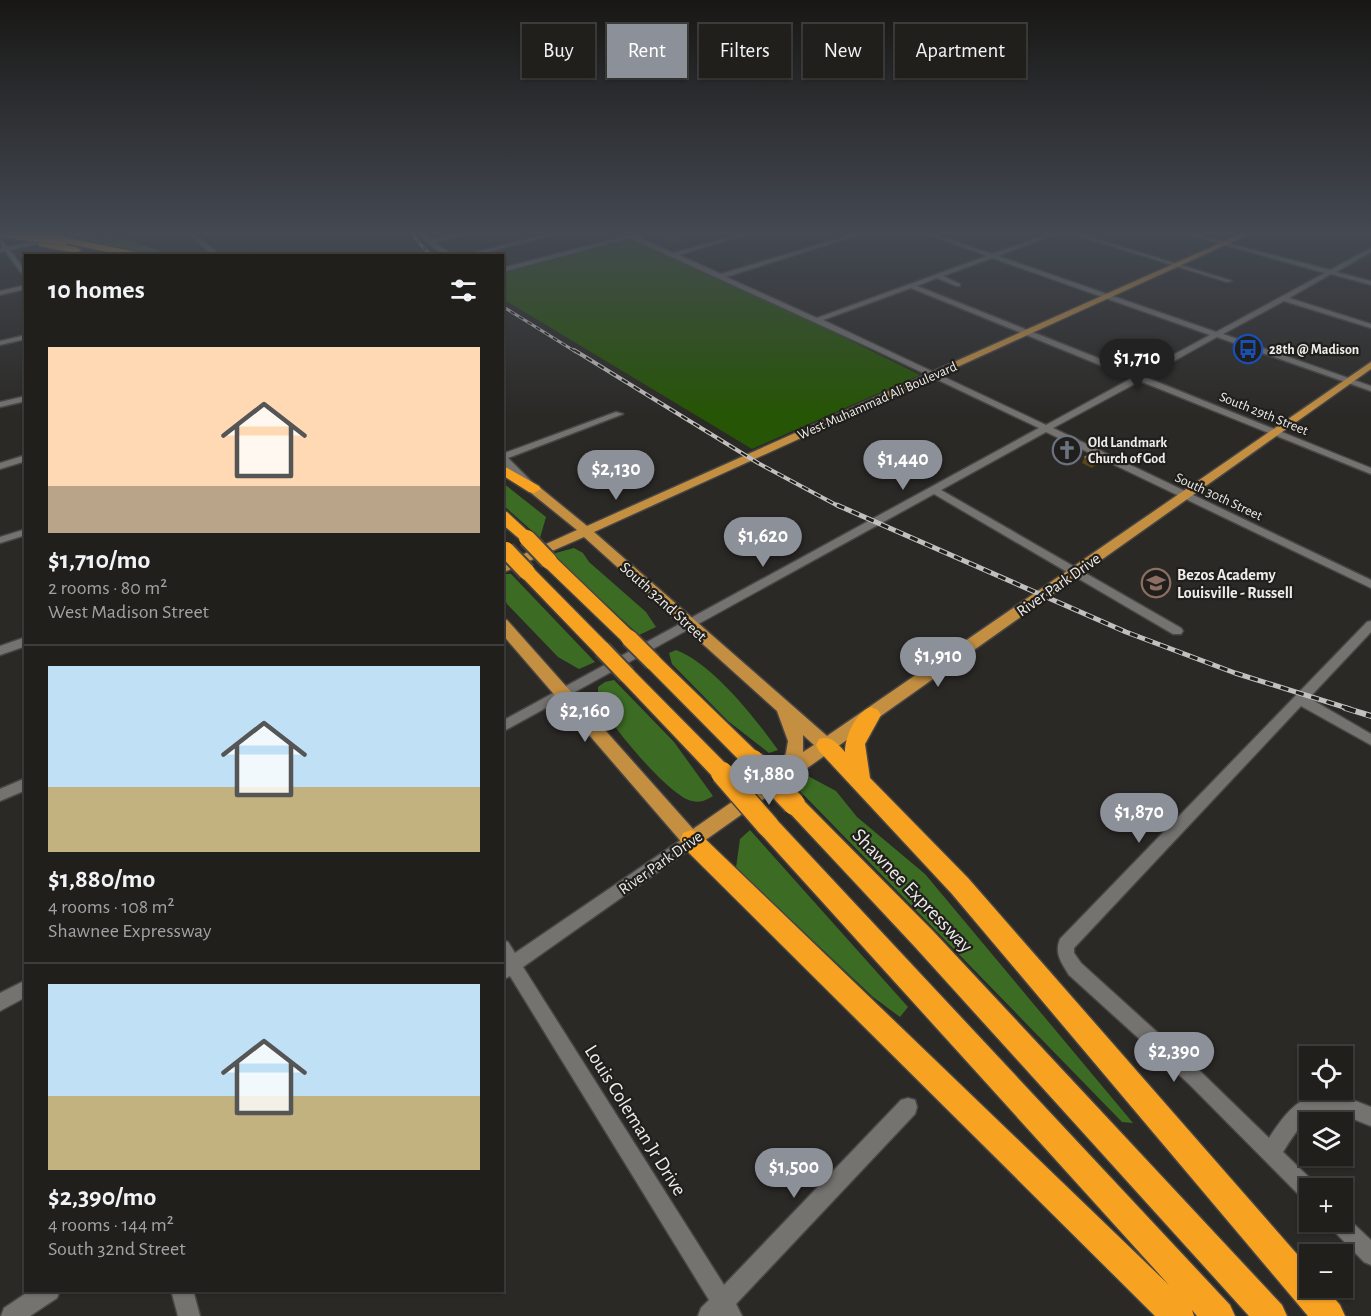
<!DOCTYPE html>
<meta charset="utf-8">
<style>
:root{--surface:#201f1c;--page:#282725;--text:#f1f3f6;--muted:#a2a2a3;--line:#3d3d3b;--accent:#8c9099}
body{margin:0;font-family:"Alegreya Sans",sans-serif;background:var(--page);color:var(--text);height:100vh;display:flex;flex-direction:column;font-size:22px;white-space:nowrap}
*{box-sizing:border-box;margin:0}
p{font-size:20px;color:var(--muted)}
.icon{flex:none;width:33px;height:33px;fill:none;stroke:currentColor;stroke-width:2;stroke-linecap:round;stroke-linejoin:round}
.map{position:relative;flex:1;overflow:hidden}
.drawer{position:absolute;left:24px;top:254px;width:480px;height:1038px;display:flex;flex-direction:column;background:var(--surface);border-radius:0px;box-shadow:0 2px 4px #0004,0 0 0 2px var(--line)}
.drawer>*{flex:none}
.guide{position:absolute;left:522px;top:24px;width:570px;height:54px;display:flex;gap:12px}
.fabs{position:absolute;left:1299px;top:1046px;display:grid;gap:12px}
.fabs a{display:grid;place-items:center;width:54px;height:54px;border-radius:0px;background:var(--surface);box-shadow:0 2px 4px #0004,0 0 0 2px var(--line);font-size:30px}
.price{position:absolute;translate:-50% -51px;padding:0 14px;border-radius:21px;background:var(--accent);color:#fff;font-size:20px;line-height:39px;filter:drop-shadow(0 2px 3px #0008)}
.price::after{content:'';position:absolute;left:50%;top:36px;width:18px;height:14px;margin-left:-9px;background:inherit;clip-path:polygon(0 0,100% 0,50% 100%)}
.price.current{background:#222;color:#fff}
ul{padding:0;list-style:none}
li{display:grid;align-content:center;gap:12px;height:318px;padding:0 24px}
li+li{border-top:2px solid var(--line)}
li span{display:grid;place-items:center;height:186px;border-radius:0px;color:#555}
li>.icon{margin-inline-start:auto}
span .icon{width:108px;height:108px;fill:#fffc;stroke-width:1}
li b{font-size:26px}
h2{display:flex;justify-content:space-between;align-items:center;height:72px;padding:0 24px;font-size:26px}
.pill{padding:0 21px;border-radius:0px;background:var(--surface);box-shadow:0 2px 4px #0004,0 0 0 2px var(--line);font-size:21px;line-height:54px}
.pill.current{background:var(--accent);color:#fff}
.map>svg:first-child{display:block}
.green{fill:#265505}
.forest{fill:#3c6c23}
.lines{fill:none;stroke-linecap:round;stroke-linejoin:round}
.minor-casing{stroke:#474644;stroke-width:3}
.major-casing{stroke:#474644;stroke-width:3}
.highway-casing{stroke:#474644;stroke-width:3}
.minor{fill:#757370;fill-rule:evenodd}
.major{fill:#c48f41;fill-rule:evenodd}
.highway{fill:#f8a222;fill-rule:evenodd}
.rail-far3-casing{stroke:#c1c0be;stroke-width:3}
.rail-far2-casing{stroke:#c1c0be;stroke-width:4}
.rail-far1-casing{stroke:#c1c0be;stroke-width:5}
.rail-casing{stroke:#c1c0be;stroke-width:6}
.rail-far3{stroke:#211f1c;stroke-width:1.5;stroke-dasharray:5;stroke-linecap:butt}
.rail-far2{stroke:#211f1c;stroke-width:2;stroke-dasharray:7;stroke-linecap:butt}
.rail-far1{stroke:#211f1c;stroke-width:3;stroke-dasharray:8;stroke-linecap:butt}
.rail{stroke:#211f1c;stroke-width:4;stroke-dasharray:11;stroke-linecap:butt}
.highway-bridge-far2-casing{stroke:#474644;stroke-width:11;stroke-linecap:butt}
.highway-bridge-far1-casing{stroke:#474644;stroke-width:20;stroke-linecap:butt}
.highway-bridge-casing{stroke:#474644;stroke-width:25;stroke-linecap:butt}
.highway-bridge-far2{stroke:#f8a222;stroke-width:10}
.highway-bridge-far1{stroke:#f8a222;stroke-width:16}
.highway-bridge{stroke:#f8a222;stroke-width:22}
.wall{fill:#5b4617}
.shaded-wall{fill:#413313}
.building{fill:#6b572e;stroke:#7f6f4b;stroke-width:1.5}
.labels{text-anchor:middle;stroke-width:4.5;stroke-linejoin:round;paint-order:stroke}
.far-poi-label{font-size:14px;font-weight:bold;fill:#edecea;stroke:#211f1c;text-anchor:start}
.far-street-label{font-size:14px;fill:#edecea;stroke:#211f1c}
.poi-label{font-size:16px;font-weight:bold;fill:#edecea;stroke:#211f1c;text-anchor:start}
.street-label{font-size:16px;fill:#edecea;stroke:#211f1c}
.near-street-label{font-size:20px;fill:#edecea;stroke:#211f1c}
</style>
<div class="map">
<svg width="1371" height="1316" viewBox="0 0 1371 1316">
<rect width="100%" height="100%" fill="#2b2926"/>
<path class="green" d="M630,240L819,325L920,375L752,449L503,299V273Z"/>
<path class="forest" d="M92,233L102,239L122,238L172,255H146L70,238Z
M503,483L546,517L540,538L503,505Z
M574,548L583,553L589,562L646,612L656,627L639,635L552,554Z
M506,574H511L595,662L579,669L558,657L507,604C502,594 501,584 506,574Z
M676,650C713,664 755,718 778,750L769,753L728,721L672,664L669,653Z
M614,680L674,742L713,796C706,800 701,803 692,801C670,797 611,726 601,705C598,700 598,693 598,687L605,682Z
M808,776L836,791L857,817L925,874L1133,1123L1122,1122L797,788L796,782Z
M750,830L908,1007L900,1017L873,997L736,868L740,839Z"/>
<g class="lines">
<g class="minor-casing">
<path id="minor" d="M82,232H92L10,250L26,272V279L5,251L0,252V248H2L0,238L8,247Z
M101,232H107L113,237L108,238Z
M186,232H192L220,255H213Z
M418,232H424L432,240L465,232H473L435,243L453,255C438,255 427,242 418,232Z
M556,232H564L475,255H465Z
M641,232H649L636,236L673,253L747,232H755L679,255L721,274L860,232H868L726,277L817,318L987,256L921,232H928L992,254L1054,232H1061L998,256L1216,332L1325,273L1178,232H1186L1330,270L1371,248V252L1336,272L1371,281V285L1331,274L1289,298L1371,324V328L1284,301L1223,334L1371,386V391L1217,337L1145,377L1371,468V474L1140,381L1053,428L1371,580V588L1046,432L941,490L1181,628L1183,631L1181,634H1173L934,494L502,732V721L1039,428L875,350L630,238L502,272V268ZM992,258L1210,335L1138,374L917,286L937,278L956,286H960V284L943,276ZM911,288L1132,378L1046,425L823,320Z
M1066,232H1074L1232,281L1227,282Z
M26,285V289L0,295V291Z
M26,335V339L0,345V341Z
M26,396V401L0,407V402Z
M616,412L623,414L508,458L534,484V488H528L502,463V454Z
M26,455V461L0,469V463Z
M26,529V535L0,543V537Z
M1371,621V632L1309,698L1371,734V745L1301,706L1074,948V953L1081,963L1200,1071L1269,1138C1299,1091 1318,1085 1371,1107V1126C1321,1106 1312,1105 1283,1152L1317,1185L1318,1188H1310V1202L1303,1199L1188,1083L1069,975C1062,963 1054,954 1060,939L1367,622Z
M26,637V646L0,655V646Z
M26,778V790L0,801V789Z
M691,833L696,835L698,840L696,845L523,967L724,1285L901,1100L908,1098L915,1100L917,1107L915,1114L736,1304L742,1316H698L701,1308L709,1300L510,976L502,980V940L508,942L515,953Z
M26,980V997L0,1011V993Z
M1342,1213L1371,1240V1265L1364,1262L1331,1228L1328,1221H1342Z
M31,1290H60L57,1298L30,1316H1L4,1308Z
M171,1290H193L200,1316H178Z"/>
</g>
<g class="major-casing">
<path id="major" d="M1245,232H1254L594,532L827,736L1371,362V369L697,846L691,848L685,846L502,634V619L507,620L693,829L778,770L786,753L788,741L777,711L584,537L502,573V564L577,530L530,492V486H538L587,526ZM803,735L814,745L803,752Z"/>
</g>
<g class="highway-casing">
<path id="highway" d="M63,237L136,252L141,255H123L60,242L59,240Z
M42,241L76,247L81,250L76,253L39,246L38,244Z
M502,465L539,486L541,489L534,493L529,492L502,475Z
M502,511L507,512L532,535L535,538L532,541H522L502,524Z
M549,556L555,557L635,634L638,638L635,642L629,644L623,642L543,565L541,561Z
M527,567L533,568L608,644L611,649L608,654L602,655L596,654L521,576L519,572L521,568Z
M653,655L659,657L760,755L763,761L760,767L753,769L746,767L647,667L644,662L647,657Z
M627,668L633,670L729,767L732,773L729,779L722,782L715,779L621,680L618,675L621,670Z
M871,707L878,710L881,715L865,744L870,778L968,878L1310,1269V1287H1325L1340,1305L1345,1316H1308L952,894L819,751L816,745L819,739C831,735 837,743 845,752C845,736 856,712 871,707Z
M794,795L801,798L933,931L1282,1305L1287,1316H1249L915,947L787,810L783,804L787,798Z
M768,816L776,819L1230,1305L1235,1316H1197L1192,1310L1194,1316H1155L683,847L680,840L683,833L691,830L699,833L1169,1285L760,833L757,826L760,819Z"/>
</g>
<use href="#minor" class="minor"/>
<use href="#major" class="major"/>
<use href="#highway" class="highway"/>
<g class="rail-far3-casing">
<path id="rail-far3" d="M410,232L430,255
M502,306L576,352"/>
</g>
<g class="rail-far2-casing">
<path id="rail-far2" d="M574,350L758,463L840,507"/>
</g>
<g class="rail-far1-casing">
<path id="rail-far1" d="M837,505L1126,632L1235,673L1350,709"/>
</g>
<g class="rail-casing">
<path id="rail" d="M1345,708L1371,716"/>
</g>
<use href="#rail-far3" class="rail-far3"/>
<use href="#rail-far2" class="rail-far2"/>
<use href="#rail-far1" class="rail-far1"/>
<use href="#rail" class="rail"/>
<g class="highway-bridge-far2-casing">
<path id="highway-bridge-far2" d="M1,232L63,240"/>
</g>
<g class="highway-bridge-far1-casing">
<path id="highway-bridge-far1" d="M527,538L549,561
M506,550L527,572
M629,638L653,662
M602,649L627,675"/>
</g>
<g class="highway-bridge-casing">
<path id="highway-bridge" d="M753,761L794,804
M722,773L768,826"/>
</g>
<use href="#highway-bridge-far2" class="highway-bridge-far2"/>
<use href="#highway-bridge-far1" class="highway-bridge-far1"/>
<use href="#highway-bridge" class="highway-bridge"/>
</g>
<path class="wall" d="M655,232H690V241L676,245L655,236Z
M1085,457L1101,463L1092,468L1082,463Z"/>
<path class="shaded-wall" d="M683,232H690V241L676,245V238Z
M1104,456L1101,463L1092,468L1095,462Z"/>
<path class="building" d="M662,232H685L690,234L676,238Z
M1094,452L1104,456L1095,462L1085,457Z"/>
<linearGradient id="sky" x2="0" y2="1"><stop stop-color="#181715"/><stop offset="0.56" stop-color="#444952"/><stop offset="1" stop-color="#444952" stop-opacity="0"/></linearGradient>
<rect width="1371" height="416" fill="url(#sky)"/>
<defs>
<g id="bus-ring" transform="scale(1.5)"><circle r="9.5" fill="#211f1c" stroke="#1a4fb4" stroke-width="1.5"/><path d="M-5-6H5V4H4V6H2V4H-2V6H-4V4H-5ZM-3.5-4V0h7V-4ZM-3.5 1.2v1.5H-2V1.2ZM2 1.2v1.5H3.5V1.2Z" fill="#1a4fb4"/></g>
<g id="church-ring" transform="scale(1.5)"><circle r="9.5" fill="#211f1c" stroke="#6b7280" stroke-width="1.5"/><path d="M-1.2-6h2.4v3.5h3.3v2.4h-3.3V6h-2.4V-.1h-3.3v-2.4h3.3Z" fill="#6b7280"/></g>
<g id="school-ring" transform="scale(1.5)"><circle r="9.5" fill="#211f1c" stroke="#8d6e63" stroke-width="1.5"/><path d="M0-5L7-2L0 1L-7-2ZM-4 1L0 2.5L4 1V4Q0 6-4 4Z" fill="#8d6e63"/></g>
</defs>
<g fill-rule="evenodd">
<use href="#bus-ring" x="1248" y="349"/>
<use href="#church-ring" x="1067" y="450"/>
<use href="#school-ring" x="1156" y="583"/>
</g>
<g class="labels">
<g class="far-poi-label">
<text x="1269" y="354">28th @ Madison</text>
<text x="1088" y="447">Old Landmark<tspan x="1088" dy="16">Church of God</tspan></text>
</g>
<g class="far-street-label">
<text transform="translate(877 400) rotate(-24)" y="5">West Muhammad Ali Boulevard</text>
<text transform="translate(1264 413) rotate(22)" y="5">South 29th Street</text>
<text transform="translate(1219 496) rotate(25)" y="5">South 30th Street</text>
</g>
<g class="poi-label">
<text x="1177" y="580">Bezos Academy<tspan x="1177" dy="18">Louisville - Russell</tspan></text>
</g>
<g class="street-label">
<text transform="translate(1058 584) rotate(-35)" y="6">River Park Drive</text>
<text transform="translate(664 601) rotate(42)" y="6">South 32nd Street</text>
<text transform="translate(660 862) rotate(-35)" y="6">River Park Drive</text>
</g>
<g class="near-street-label">
<text transform="translate(913 890) rotate(46)" y="7">Shawnee Expressway</text>
<text transform="translate(636 1120) rotate(58)" y="7">Louis Coleman Jr Drive</text>
</g>
</g>
</svg>
<div class="fabs">
<a><svg class="icon" aria-label="locate" viewBox="0 0 24 24"><circle cx="12" cy="12" r="6"/><path d="M12 2v4M12 18v4M2 12h4M18 12h4"/></svg></a>
<a><svg class="icon" aria-label="layers" viewBox="0 0 24 24"><path d="M12 4l9 5-9 5-9-5zM3 14l9 5 9-5"/></svg></a>
<a>+</a>
<a>−</a>
</div>
<b class="price current" style="left:1137px;top:390px">$1,710</b>
<b class="price" style="left:903px;top:491px">$1,440</b>
<b class="price" style="left:616px;top:501px">$2,130</b>
<b class="price" style="left:763px;top:568px">$1,620</b>
<b class="price" style="left:938px;top:688px">$1,910</b>
<b class="price" style="left:585px;top:743px">$2,160</b>
<b class="price" style="left:769px;top:806px">$1,880</b>
<b class="price" style="left:1139px;top:844px">$1,870</b>
<b class="price" style="left:1174px;top:1083px">$2,390</b>
<b class="price" style="left:794px;top:1199px">$1,500</b>
<div class="guide">
<a class="pill">Buy</a>
<a class="pill current">Rent</a>
<a class="pill">Filters</a>
<a class="pill">New</a>
<a class="pill">Apartment</a>
</div>
<section class="drawer">
<h2>10 homes<svg class="icon" aria-label="filters" viewBox="0 0 24 24"><path d="M4 7h16M4 17h16"/><circle cx="9" cy="7" r="2"/><circle cx="15" cy="17" r="2"/></svg></h2>
<ul>
<li><span style="background:linear-gradient(#ffd9b3 75%,#b9a48a 0)"><svg class="icon" aria-label="home" viewBox="0 0 24 24"><path d="M3 11l9-7 9 7M6 9v11h12V9"/></svg></span><div><b>$1,710/mo</b><p>2 rooms · 80 m²</p><p>West Madison Street</p></div></li>
<li><span style="background:linear-gradient(#bfe0f5 65%,#c2b280 0)"><svg class="icon" aria-label="home" viewBox="0 0 24 24"><path d="M3 11l9-7 9 7M6 9v11h12V9"/></svg></span><div><b>$1,880/mo</b><p>4 rooms · 108 m²</p><p>Shawnee Expressway</p></div></li>
<li><span style="background:linear-gradient(#bfe0f5 60%,#c2b280 0)"><svg class="icon" aria-label="home" viewBox="0 0 24 24"><path d="M3 11l9-7 9 7M6 9v11h12V9"/></svg></span><div><b>$2,390/mo</b><p>4 rooms · 144 m²</p><p>South 32nd Street</p></div></li>
</ul>
</section>
</div>
